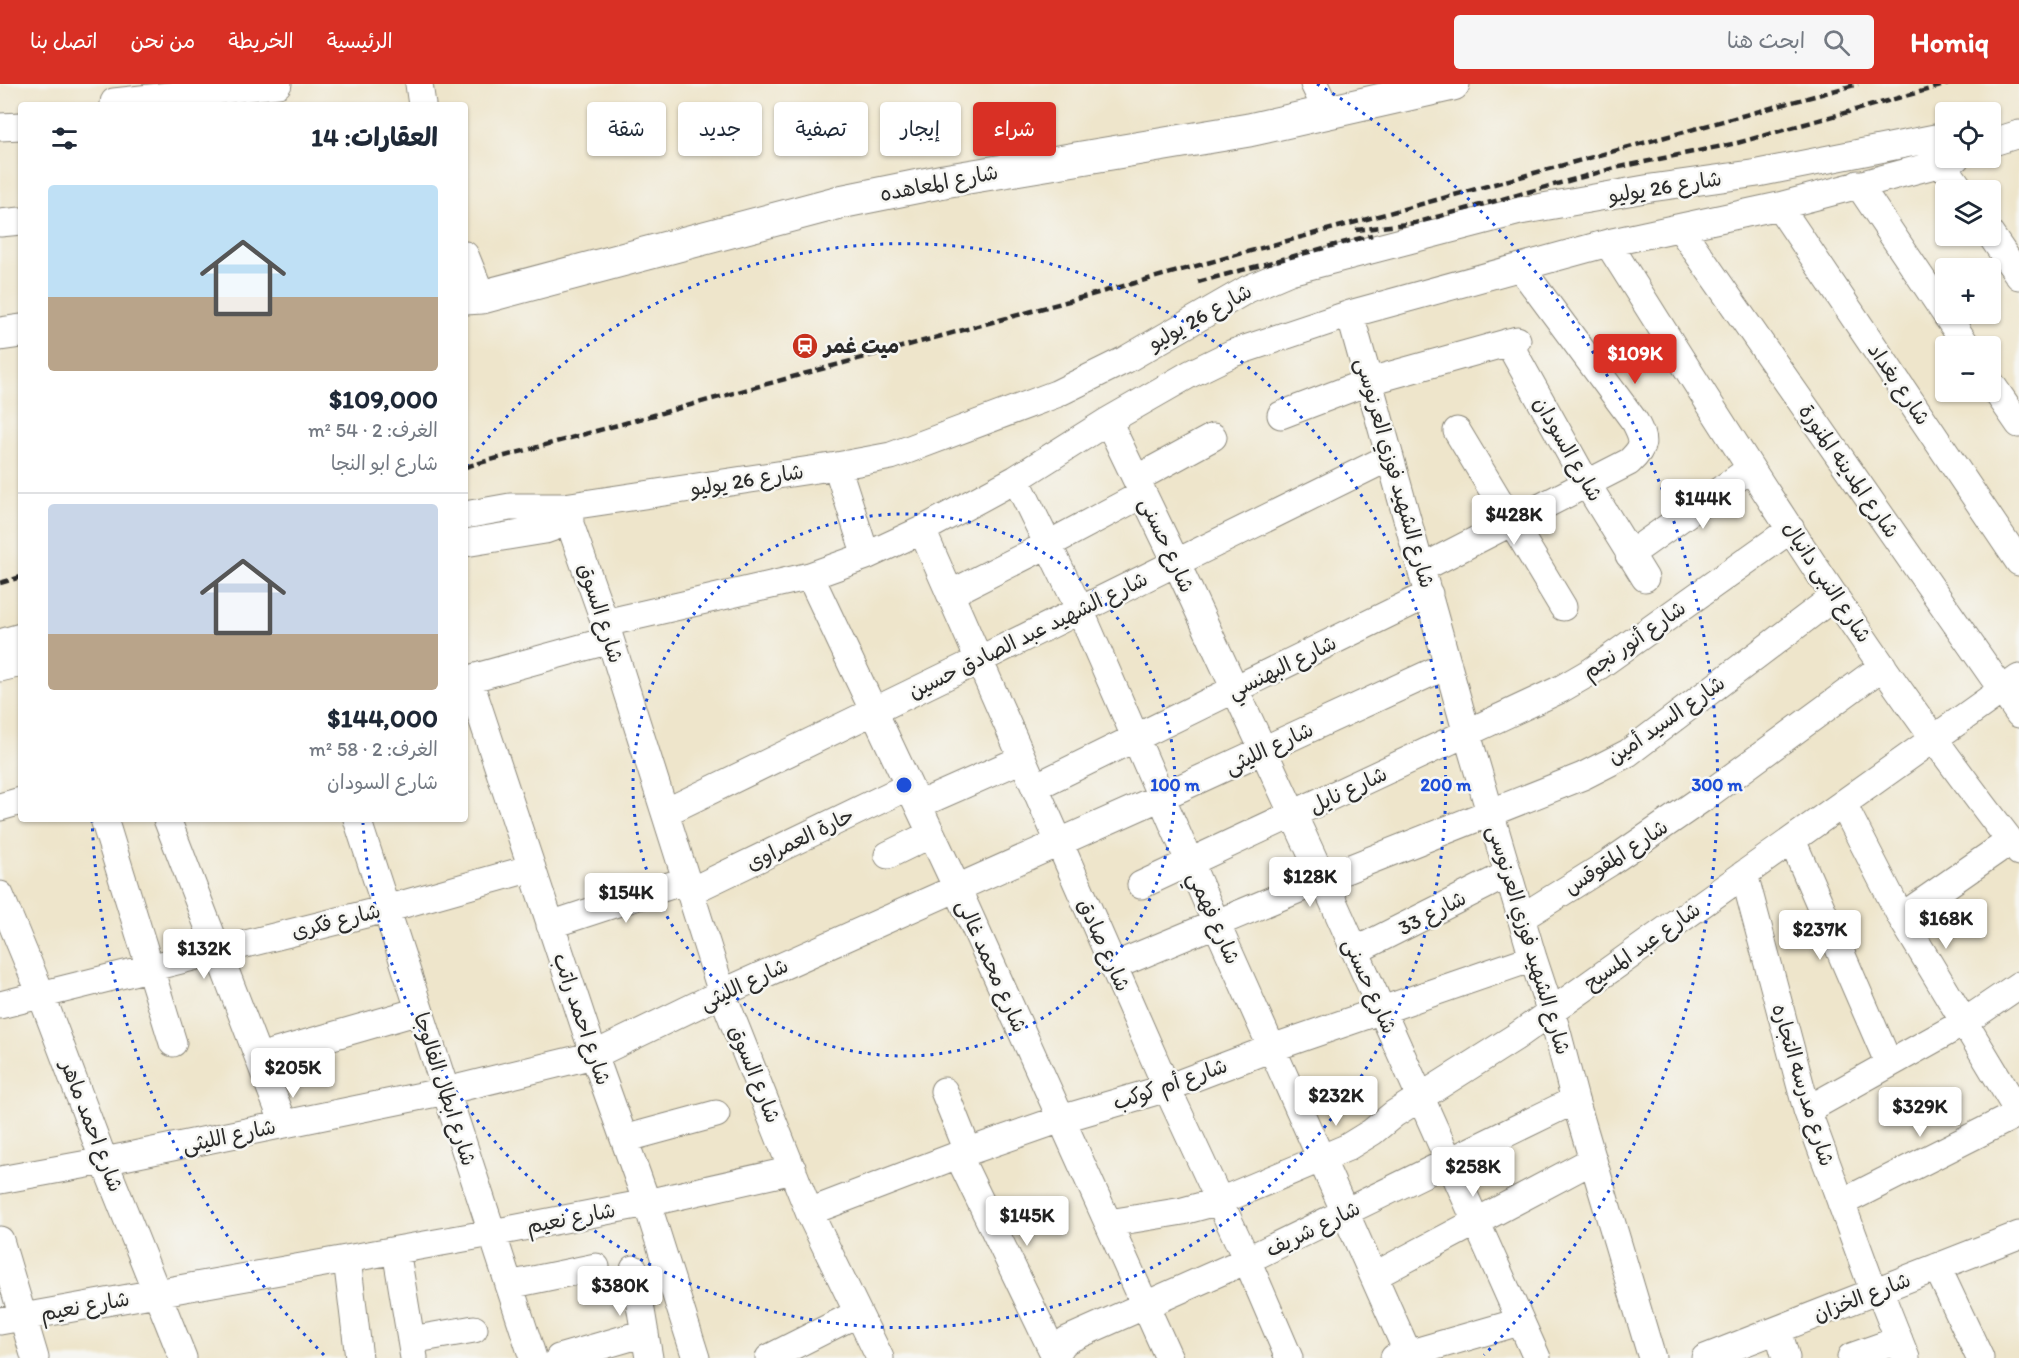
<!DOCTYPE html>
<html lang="ar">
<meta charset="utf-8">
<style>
:root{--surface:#fff;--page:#f6f6f7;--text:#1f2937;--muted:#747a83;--line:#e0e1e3;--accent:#d93025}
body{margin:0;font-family:Itim,"Playpen Sans Arabic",sans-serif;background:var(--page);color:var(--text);direction:rtl;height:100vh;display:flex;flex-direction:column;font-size:22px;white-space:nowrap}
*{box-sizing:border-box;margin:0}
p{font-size:20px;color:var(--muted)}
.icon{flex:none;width:33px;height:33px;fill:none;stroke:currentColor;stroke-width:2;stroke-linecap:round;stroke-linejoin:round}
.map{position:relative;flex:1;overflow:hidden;direction:ltr}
.details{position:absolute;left:18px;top:18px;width:450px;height:720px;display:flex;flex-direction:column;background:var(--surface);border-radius:6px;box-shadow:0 2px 4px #0004;direction:rtl}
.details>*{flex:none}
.guide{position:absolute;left:486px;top:18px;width:570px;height:54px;direction:rtl;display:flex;gap:12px}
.tools{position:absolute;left:1935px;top:18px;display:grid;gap:12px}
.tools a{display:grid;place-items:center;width:66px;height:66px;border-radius:6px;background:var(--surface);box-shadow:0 2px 4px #0004;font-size:30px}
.price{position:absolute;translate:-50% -51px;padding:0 14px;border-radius:6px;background:#fff;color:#222;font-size:20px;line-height:39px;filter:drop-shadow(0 2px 3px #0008)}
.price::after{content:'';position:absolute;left:50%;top:36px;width:18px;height:14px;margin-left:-9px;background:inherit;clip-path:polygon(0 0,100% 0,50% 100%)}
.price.active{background:var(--accent);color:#fff}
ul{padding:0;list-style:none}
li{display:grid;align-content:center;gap:12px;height:318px;padding:0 30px}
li+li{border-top:2px solid var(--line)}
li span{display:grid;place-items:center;height:186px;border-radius:6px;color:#555}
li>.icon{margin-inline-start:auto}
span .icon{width:108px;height:108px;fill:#fffc;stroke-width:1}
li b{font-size:26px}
h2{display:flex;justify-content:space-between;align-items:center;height:72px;padding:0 30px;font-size:26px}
.pill{padding:0 21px;border-radius:6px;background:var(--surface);box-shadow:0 2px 4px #0004;font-size:21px;line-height:54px}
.pill.active{background:var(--accent);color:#fff}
header{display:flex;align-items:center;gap:36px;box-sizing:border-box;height:84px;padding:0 30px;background:var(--accent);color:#fff}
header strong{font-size:28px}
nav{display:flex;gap:33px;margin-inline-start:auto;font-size:21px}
.search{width:420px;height:54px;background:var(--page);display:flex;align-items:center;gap:15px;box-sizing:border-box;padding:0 21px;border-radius:6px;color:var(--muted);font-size:22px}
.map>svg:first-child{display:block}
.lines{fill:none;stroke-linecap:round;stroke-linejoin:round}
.minor-casing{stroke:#8c887b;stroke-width:29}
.major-casing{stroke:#8c887b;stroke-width:35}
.minor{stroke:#fff;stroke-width:27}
.major{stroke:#fff;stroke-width:33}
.rail{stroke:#2b2b2b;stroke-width:4.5;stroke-dasharray:9 4.5;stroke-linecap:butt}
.ring{fill:none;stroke:#1d4ed8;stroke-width:3;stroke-dasharray:3 6}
.labels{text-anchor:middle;stroke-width:5;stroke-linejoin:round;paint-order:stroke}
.street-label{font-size:21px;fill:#2b2b2b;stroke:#f6f6f2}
.poi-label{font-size:21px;font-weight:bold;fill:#2b2b2b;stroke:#f6f6f2;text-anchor:start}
.centre{fill:#1d4ed8;stroke:#f6f6f2;stroke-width:3}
.ring-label{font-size:18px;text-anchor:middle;font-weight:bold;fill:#1d4ed8;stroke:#f6f6f2;stroke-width:5;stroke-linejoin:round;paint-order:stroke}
</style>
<header>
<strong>Homiq</strong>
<div class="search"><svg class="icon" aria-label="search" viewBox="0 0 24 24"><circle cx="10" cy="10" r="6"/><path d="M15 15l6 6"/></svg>ابحث هنا</div>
<nav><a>الرئيسية</a><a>الخريطة</a><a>من نحن</a><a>اتصل بنا</a></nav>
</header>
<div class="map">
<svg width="2019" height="1274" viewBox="0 0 2019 1274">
<rect width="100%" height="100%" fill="#f6f6f2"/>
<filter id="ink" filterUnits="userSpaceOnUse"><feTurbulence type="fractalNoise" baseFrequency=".0167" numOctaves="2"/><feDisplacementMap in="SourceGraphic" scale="12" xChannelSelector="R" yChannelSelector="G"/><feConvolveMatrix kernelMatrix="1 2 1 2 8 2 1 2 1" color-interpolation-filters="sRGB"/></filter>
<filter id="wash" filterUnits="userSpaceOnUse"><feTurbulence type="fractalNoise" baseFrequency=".008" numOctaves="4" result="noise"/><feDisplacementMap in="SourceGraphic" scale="24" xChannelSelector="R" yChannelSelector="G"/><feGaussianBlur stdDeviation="1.35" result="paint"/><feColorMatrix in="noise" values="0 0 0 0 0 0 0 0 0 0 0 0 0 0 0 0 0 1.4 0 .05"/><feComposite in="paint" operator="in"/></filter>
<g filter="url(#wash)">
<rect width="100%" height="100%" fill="#eee5cb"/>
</g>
<g filter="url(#ink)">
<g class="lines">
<g class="minor-casing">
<path id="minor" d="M419,0L422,21
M1314,0L1328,29
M114,18L278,0
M0,43L21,42
M1990,59L2019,50
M1942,79L1961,106
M1858,100L1967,262
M1779,122L2019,478
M0,139L21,137
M1680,144L2019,630
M1990,150L2019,192
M1608,159C1738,366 1868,575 2019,768
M465,171L482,213
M1350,230L1467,650L1533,874L1556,944L1575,1016L1652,1274
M1508,258L1587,400L1645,494
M1990,298L2019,340
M1281,331L1370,297L1517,256
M1108,337L1176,478L1323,795L1537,1274
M1457,347L1563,523
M837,382L866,472
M1016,395L1080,526L1216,839L1410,1274
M1136,395L1213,353
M564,423L605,539L722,909L809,1128L880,1274
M465,431L510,423H564L837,382L891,372L1056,310L1125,276L1248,205L1290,187L1520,127L1651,104L1758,89L1935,54H1946
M922,446L1167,1004L1247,1176L1289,1274
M465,459L545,446L570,437
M1629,471L1750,385
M1422,484L1629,378C1645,363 1645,357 1635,338L1520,183
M810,492L957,804L1169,1274
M950,510L1049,460L1143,410
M605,539L810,492L866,472L922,446L1016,395L1108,337L1190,290L1233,269L1350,230L1608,159L1779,122L1942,79L1956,74
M0,559L21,553
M0,584L21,579
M469,595L594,971L647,1119L696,1274
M465,596L610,556
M1035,703L1429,510
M1843,720L1901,833L2019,1029
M918,721L1022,675
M0,723L21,717
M666,728L979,576L1390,373
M104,735L173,959
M167,735L284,1040
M357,735L533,1274
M1792,756L1889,980
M888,771L931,750
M1744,790L1807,1026L1874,1208
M1141,801L1561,605L1592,587L1791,445
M691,807L909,702
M0,811L41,910L104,1077L183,1274
M1901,833L2010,757
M1521,834L1609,779L1702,715L1883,582
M550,841L687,796
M1355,867L1508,790
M1114,882L1323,795L1583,692L1628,669L1835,512
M0,921L386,825L532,784
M259,973L419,927
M944,1007L968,1067
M1807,1026L1963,939L2019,901
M624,1055L716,1030
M958,1071L1056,1274
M0,1096L104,1077L446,1007L594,971L722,909L1161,713L1448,581
M1841,1119L2019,1029
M809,1128L958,1071L1061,1035L1167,1004L1272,964L1533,874
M1109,1139L1183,1127L1220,1117L1346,1064L1372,1048L1394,1030L1517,952L2019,594
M0,1156L35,1274
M396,1166L414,1274
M347,1175L359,1274
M1937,1183L1980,1274
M634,1185L649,1274
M1374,1192L1593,1076
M509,1201L596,1183
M1879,1206L1906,1274
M0,1237L492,1149L647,1119L793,1086
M1778,1246L1786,1274
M411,1256L474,1245
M1851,1273L1899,1256
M559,1274L645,1249
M769,1274L858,1229
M1054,1274L1062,1261L1067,1256L1247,1176L1575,1016
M1394,1274L1519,1238
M1705,1274L2019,1151"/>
</g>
<g class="major-casing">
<path id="major" d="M465,214L482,213L840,118L944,97L1249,46L1453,0
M0,250L21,247"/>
</g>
<use href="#minor" class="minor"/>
<use href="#major" class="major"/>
<path class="rail" d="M1356,146L1415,139L1615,84L1737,59L1948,0
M1198,198L1372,151
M465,383L1858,0
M0,499L21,493"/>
</g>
</g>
<g class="ring">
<circle cx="904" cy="701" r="271"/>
<path d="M466 382A542 542 0 1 1 363 739"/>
<path d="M324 1271A813 813 0 0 1 92 736M1317 0A813 813 0 0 1 1484 1271"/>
</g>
<defs>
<g id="station-disc" transform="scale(1.35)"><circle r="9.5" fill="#c8321e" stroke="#f6f6f2"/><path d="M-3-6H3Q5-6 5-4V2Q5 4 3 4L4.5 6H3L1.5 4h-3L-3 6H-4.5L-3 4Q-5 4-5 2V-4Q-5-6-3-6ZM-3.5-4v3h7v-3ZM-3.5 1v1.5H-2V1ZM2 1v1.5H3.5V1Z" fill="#fff"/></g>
</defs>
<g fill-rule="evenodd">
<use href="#station-disc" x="805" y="262"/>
</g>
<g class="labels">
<g class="street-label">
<text transform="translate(939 99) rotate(-11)" y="7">شارع المعاهده</text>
<text transform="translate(1665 103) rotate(-9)" y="7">شارع 26 يوليو</text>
<text transform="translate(1200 233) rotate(-29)" y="7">شارع 26 يوليو</text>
<text transform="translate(1899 300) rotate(56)" y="7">شارع بغداد</text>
<text transform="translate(1568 365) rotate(60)" y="7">شارع السودان</text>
<text transform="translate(1849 387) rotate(55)" y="7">شارع المدينه المنورة</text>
<text transform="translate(1395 389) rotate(74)" y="7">شارع الشهيد فوزي العرنوسى</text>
<text transform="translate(747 396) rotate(-9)" y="7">شارع 26 يوليو</text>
<text transform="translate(1167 461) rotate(65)" y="7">شارع حسنى</text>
<text transform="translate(1827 498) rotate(56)" y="7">شارع النبى دانيال</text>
<text transform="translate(601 529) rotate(72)" y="7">شارع السوق</text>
<text transform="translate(1028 551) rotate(-26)" y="7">شارع الشهيد عبد الصادق حسين</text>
<text transform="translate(1634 556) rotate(-35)" y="7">شارع أنور نجم</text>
<text transform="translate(1282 583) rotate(-26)" y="7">شارع البهنسي</text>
<text transform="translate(1666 636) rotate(-35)" y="7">شارع السيد أمين</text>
<text transform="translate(1269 664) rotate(-25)" y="7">شارع الليثى</text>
<text transform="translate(1348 706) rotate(-25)" y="7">شارع نايل</text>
<text transform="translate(800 755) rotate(-26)" y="7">حارة العمراوى</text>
<text transform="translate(1616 773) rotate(-33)" y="7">شارع المقوقس</text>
<text transform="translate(1432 829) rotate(-27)" y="7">شارع 33</text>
<text transform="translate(1214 834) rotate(66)" y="7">شارع فهمي</text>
<text transform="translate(336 837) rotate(-14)" y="7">شارع فكرى</text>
<text transform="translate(1529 856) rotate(73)" y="7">شارع الشهيد فوزي العرنوسى</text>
<text transform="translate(1104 861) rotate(66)" y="7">شارع صادق</text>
<text transform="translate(1642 862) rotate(-35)" y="7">شارع عبد المسيح</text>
<text transform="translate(992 882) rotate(66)" y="7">شارع محمد غالى</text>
<text transform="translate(744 900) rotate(-25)" y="7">شارع الليثى</text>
<text transform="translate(1370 902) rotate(66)" y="7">شارع حسنى</text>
<text transform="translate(582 935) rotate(71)" y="7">شارع احمد راتب</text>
<text transform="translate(755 990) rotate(68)" y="7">شارع السوق</text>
<text transform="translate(1170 1000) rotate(-19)" y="7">شارع أم كوكب</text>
<text transform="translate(1803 1001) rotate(73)" y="7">شارع مدرسه التجاره</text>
<text transform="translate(445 1005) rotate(72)" y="7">شارع ابطال الفالوجا</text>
<text transform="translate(92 1042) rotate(69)" y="7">شارع احمد ماهر</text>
<text transform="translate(229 1052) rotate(-12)" y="7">شارع الليثى</text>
<text transform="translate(571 1134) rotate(-11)" y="7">شارع نعيم</text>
<text transform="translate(1313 1145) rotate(-26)" y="7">شارع شريف</text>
<text transform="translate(1862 1213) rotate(-21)" y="7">شارع الخزان</text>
<text transform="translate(85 1222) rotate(-10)" y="7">شارع نعيم</text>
</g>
<g class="poi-label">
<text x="824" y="269">ميت غمر</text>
</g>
</g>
<circle cx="904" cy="701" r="9" class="centre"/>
<g class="ring-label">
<text x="1175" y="707">100 m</text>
<text x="1446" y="707">200 m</text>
<text x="1717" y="707">300 m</text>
</g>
</svg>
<div class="tools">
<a><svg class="icon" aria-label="locate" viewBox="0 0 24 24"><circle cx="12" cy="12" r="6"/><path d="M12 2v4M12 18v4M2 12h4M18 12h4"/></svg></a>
<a><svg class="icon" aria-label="layers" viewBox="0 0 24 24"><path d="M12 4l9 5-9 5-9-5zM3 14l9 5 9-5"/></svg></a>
<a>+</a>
<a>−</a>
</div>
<b class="price active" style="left:1635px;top:301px">$109K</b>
<b class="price" style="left:1703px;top:446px">$144K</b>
<b class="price" style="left:1514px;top:462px">$428K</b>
<b class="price" style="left:1310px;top:824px">$128K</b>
<b class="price" style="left:626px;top:840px">$154K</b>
<b class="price" style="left:1946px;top:866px">$168K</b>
<b class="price" style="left:1820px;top:877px">$237K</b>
<b class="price" style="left:204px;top:896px">$132K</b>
<b class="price" style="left:293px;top:1015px">$205K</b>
<b class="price" style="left:1336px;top:1043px">$232K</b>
<b class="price" style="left:1920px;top:1054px">$329K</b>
<b class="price" style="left:1473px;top:1114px">$258K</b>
<b class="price" style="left:1027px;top:1163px">$145K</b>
<b class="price" style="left:620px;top:1233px">$380K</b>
<div class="guide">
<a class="pill active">شراء</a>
<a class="pill">إيجار</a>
<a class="pill">تصفية</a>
<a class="pill">جديد</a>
<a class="pill">شقة</a>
</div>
<section class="details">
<h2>العقارات: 14<svg class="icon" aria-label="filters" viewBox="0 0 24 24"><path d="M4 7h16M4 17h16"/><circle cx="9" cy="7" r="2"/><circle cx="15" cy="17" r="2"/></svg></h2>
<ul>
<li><span style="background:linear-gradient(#bfe0f5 60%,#b9a48a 0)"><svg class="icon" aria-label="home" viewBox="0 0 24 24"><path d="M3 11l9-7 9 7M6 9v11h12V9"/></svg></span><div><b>$109,000</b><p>الغرف: 2 · 54 m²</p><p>شارع ابو النجا</p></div></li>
<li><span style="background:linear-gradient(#c9d6e8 70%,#b9a48a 0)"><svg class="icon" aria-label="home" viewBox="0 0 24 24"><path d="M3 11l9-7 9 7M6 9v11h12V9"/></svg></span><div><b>$144,000</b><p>الغرف: 2 · 58 m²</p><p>شارع السودان</p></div></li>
</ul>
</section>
</div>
